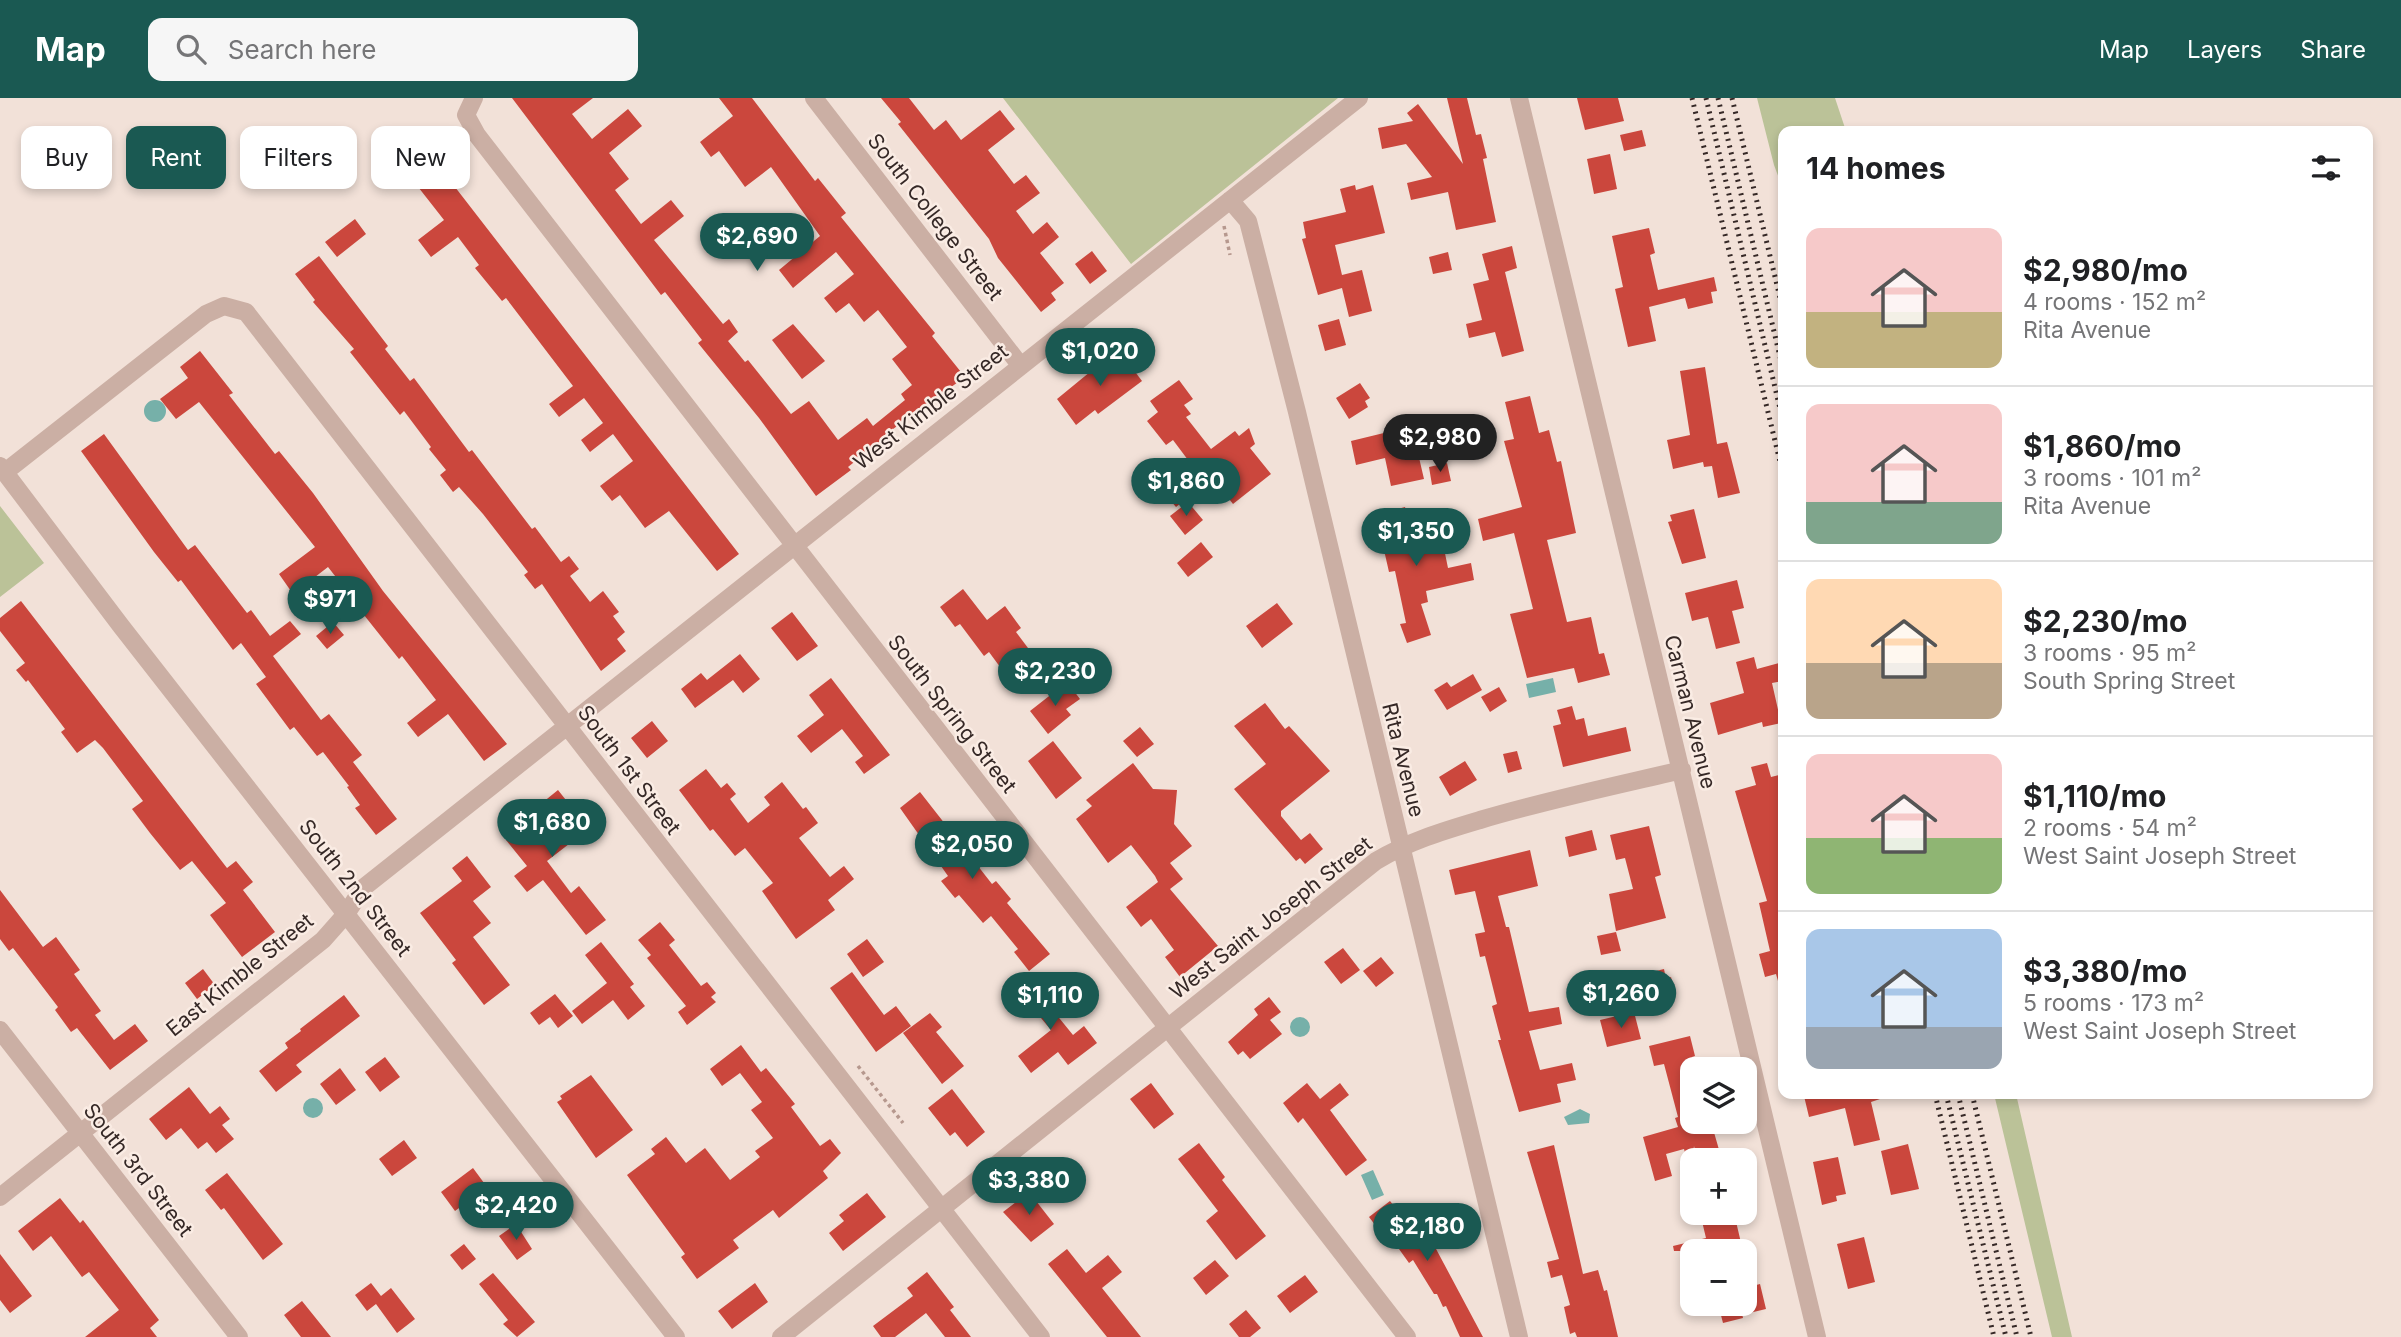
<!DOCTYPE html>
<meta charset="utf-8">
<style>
:root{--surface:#fff;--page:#f6f6f6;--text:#202124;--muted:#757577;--line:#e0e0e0;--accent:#1a5952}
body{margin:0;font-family:Inter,sans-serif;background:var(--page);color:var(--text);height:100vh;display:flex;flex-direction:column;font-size:26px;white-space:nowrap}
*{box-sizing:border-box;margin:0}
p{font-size:23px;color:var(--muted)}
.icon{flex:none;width:38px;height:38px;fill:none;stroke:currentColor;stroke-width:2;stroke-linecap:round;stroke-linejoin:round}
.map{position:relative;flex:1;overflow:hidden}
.sheet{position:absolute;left:1778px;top:28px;width:595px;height:973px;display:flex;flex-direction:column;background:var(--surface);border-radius:14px;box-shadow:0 4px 10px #0003}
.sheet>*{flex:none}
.hud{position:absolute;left:21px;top:28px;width:665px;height:63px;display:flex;gap:14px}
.buttons{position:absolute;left:1680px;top:959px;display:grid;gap:14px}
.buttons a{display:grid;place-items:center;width:77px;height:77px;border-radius:14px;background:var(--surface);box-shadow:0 4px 10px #0003;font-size:35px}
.price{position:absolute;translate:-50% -60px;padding:0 16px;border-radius:24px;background:var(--accent);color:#fff;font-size:23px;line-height:46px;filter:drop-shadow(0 2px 4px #0008)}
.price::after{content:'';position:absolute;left:50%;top:42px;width:21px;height:16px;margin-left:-10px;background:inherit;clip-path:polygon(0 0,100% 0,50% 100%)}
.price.on{background:#222;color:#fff}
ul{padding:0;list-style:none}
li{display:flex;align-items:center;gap:21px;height:175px;padding:0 28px}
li+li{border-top:2px solid var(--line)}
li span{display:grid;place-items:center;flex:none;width:196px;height:140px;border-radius:14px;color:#555}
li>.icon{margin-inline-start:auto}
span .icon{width:84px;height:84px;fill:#fffc;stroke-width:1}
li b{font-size:30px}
h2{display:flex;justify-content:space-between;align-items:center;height:84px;padding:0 28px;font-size:30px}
.pill{padding:0 24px;border-radius:14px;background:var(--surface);box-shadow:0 4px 10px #0003;font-size:24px;line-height:63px}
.pill.on{background:var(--accent);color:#fff}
header{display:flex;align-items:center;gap:42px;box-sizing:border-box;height:98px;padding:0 35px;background:var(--accent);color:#fff}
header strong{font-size:33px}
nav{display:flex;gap:38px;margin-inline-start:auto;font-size:24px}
.search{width:490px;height:63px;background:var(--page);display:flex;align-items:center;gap:18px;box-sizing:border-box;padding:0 24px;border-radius:14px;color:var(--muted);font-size:26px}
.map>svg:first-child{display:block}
.green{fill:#bbc298}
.water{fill:#76b0a9}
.building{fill:#cb473d}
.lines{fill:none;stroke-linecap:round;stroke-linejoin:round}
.path{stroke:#b6988e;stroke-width:3.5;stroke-dasharray:3.5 3.5;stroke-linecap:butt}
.minor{stroke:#cbafa4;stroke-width:18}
.rail{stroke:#352826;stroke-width:5;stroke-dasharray:2 5;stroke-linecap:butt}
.labels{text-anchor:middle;stroke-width:5;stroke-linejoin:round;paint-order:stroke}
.street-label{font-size:21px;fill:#352826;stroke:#faece4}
</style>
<header>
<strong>Map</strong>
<div class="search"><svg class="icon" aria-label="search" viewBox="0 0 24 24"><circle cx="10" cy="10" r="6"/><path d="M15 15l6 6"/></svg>Search here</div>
<nav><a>Map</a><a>Layers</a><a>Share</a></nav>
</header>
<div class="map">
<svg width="2401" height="1239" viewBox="0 0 2401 1239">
<rect width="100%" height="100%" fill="#f2e1d8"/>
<path class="green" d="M1003,0H1338L1131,166Z
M1757,0H1835L1846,33H1783V91L1774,67Z
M0,408L44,465L0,499Z
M1994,996H2016L2072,1239H2052Z"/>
<path class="water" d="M144 313a11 11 0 1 1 22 0a11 11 0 1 1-22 0Z
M1553,580L1556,594L1529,600L1526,586Z
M1290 929a10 10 0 1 1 20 0a10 10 0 1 1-20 0Z
M303 1010a10 10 0 1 1 20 0a10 10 0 1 1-20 0Z
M1580,1011L1590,1016L1589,1025L1568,1027L1564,1019Z
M1373,1072L1384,1097L1372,1102L1361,1077Z"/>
<path class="building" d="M512,0H593L572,16L592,41L628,11L642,28L609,55L629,81L615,92L641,126L671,102L684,118L654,142L723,226L729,221L738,234L728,243L745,264L748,262L791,316L809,303L838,342L867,320L873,328L905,302L901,296L912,287L892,261L907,249L878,212L864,224L849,205L836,215L824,200L854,176L836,154L793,190L779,172L820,138L771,69L745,89L719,53L711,59L700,44L733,18L719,0H752L815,83L818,80L846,115L841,119L935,235L932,238L965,279L882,339L883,341L848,369L851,372L816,398L759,320L698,245L702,242L665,194L661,197Z
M881,0H909L934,32L946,22L961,42L1000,12L1015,31L988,52L1014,86L1026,77L1040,95L1016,113L1033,136L1047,124L1059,139L1040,155L1064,185L1051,195L1056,202L1041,214L998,160L989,141L898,26L901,24Z
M1447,0H1467L1476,37L1481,36L1487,60L1483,61L1496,124L1456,132L1448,94L1411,102L1407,85L1432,79L1406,46L1382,51L1378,30L1413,23L1407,15L1418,6L1463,66Z
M1577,0H1618L1624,23L1585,32Z
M1642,32L1646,48L1624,53L1620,37Z
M1610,56L1617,91L1594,96L1587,61Z
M438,67L739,456L717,473L669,413L645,430L620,397L612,403L600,388L633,363L613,336L590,354L581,342L603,325L584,300L559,319L549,306L573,288L506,200L502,203L475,170L479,167L458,139L431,159L418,142L444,122L415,85Z
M1355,87L1356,92L1373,87L1385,135L1335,147L1342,177L1362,172L1372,213L1349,219L1342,190L1318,197L1302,141L1306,140L1303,124L1346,114L1340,91Z
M355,121L366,136L337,159L325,144Z
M1649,130L1655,155L1650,157L1658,192L1714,179L1717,193L1711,194L1713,205L1688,211L1685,200L1649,209L1656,243L1628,249L1615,191L1623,189L1612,138Z
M1512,148L1517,170L1505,174L1524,253L1502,259L1495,234L1469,240L1466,226L1482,222L1473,186L1489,182L1482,156Z
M1092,153L1107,173L1090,186L1075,166Z
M1448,154L1452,172L1433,176L1429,159Z
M319,158L388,248L385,251L410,283L414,280L469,354L472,352L532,431L535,429L561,464L569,458L579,471L570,478L590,504L603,493L619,514L613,518L625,534L617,541L626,553L601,573L542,486L535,491L524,477L528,474L483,416L459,389L453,394L440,377L446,372L429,351L431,349L404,313L400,317L350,254L354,251L313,204L315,202L295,176Z
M1339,221L1346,247L1325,253L1318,227Z
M793,226L825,263L802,281L772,242Z
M1118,251L1142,283L1098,316L1095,312L1076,327L1057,301Z
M200,253L233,295L229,297L275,356L279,353L313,395L383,493L507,646L484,663L448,616L418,639L407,625L436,602L402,558L399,561L360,512L348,520L338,507L350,497L328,469L293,496L279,476L315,449L199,304L176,321L160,301L188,280L180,269Z
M1705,269L1717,346L1727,344L1740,395L1718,400L1712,368L1704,369L1703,364L1673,371L1667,342L1690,337L1680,273Z
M1179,282L1193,301L1184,307L1191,316L1186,319L1211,351L1235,333L1239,338L1249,330L1255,346L1250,350L1271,376L1233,406L1212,379L1176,409L1164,395L1194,370L1173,342L1166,347L1147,323L1158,314L1150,303Z
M1360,285L1370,300L1365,303L1368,309L1349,321L1336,300Z
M1530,298L1539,335L1549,332L1557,364L1561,363L1576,435L1547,442L1567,524L1591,519L1599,556L1604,555L1610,577L1578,585L1574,570L1527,580L1510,516L1533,511L1514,435L1483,443L1478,421L1522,409L1504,343L1514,341L1505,304Z
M1410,321L1424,381L1391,388L1385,360L1356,367L1351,343L1388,334L1386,327Z
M104,336L188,452L195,447L247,515L251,512L270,538L290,523L301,536L273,558L321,622L329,616L362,657L353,664L397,721L376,737L355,710L360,707L347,689L349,688L323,654L317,658L294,629L290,632L256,586L266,579L241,545L233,552L181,482L178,484L154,454L81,353Z
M1447,365L1451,383L1432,387L1429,369Z
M1188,404L1203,422L1185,437L1170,418Z
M1405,409L1414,442L1441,436L1448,470L1471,465L1474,482L1426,493L1428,504L1421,506L1431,537L1407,545L1400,526L1406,525L1395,473L1389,474L1381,439H1378L1372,418Z
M1694,411L1706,460L1682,466L1668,424L1672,423L1670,417Z
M1201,444L1213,459L1188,479L1177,465Z
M1737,482L1744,510L1732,513L1740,545L1716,551L1708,519L1692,523L1685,495Z
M963,491L987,522L1005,508L1021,530L1016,534L1034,558L1013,574L1008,569L1003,573L989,554L984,558L960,526L955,529L940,509Z
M21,503L227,770L236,763L253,784L243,792L275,834L242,859L210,817L226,805L192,763L180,772L150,735L132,711L143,703L103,650L95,642L77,655L61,634L65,631L28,582L26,584L16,572L25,565L0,533V520Z
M1277,505L1293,526L1262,550L1246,528Z
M792,514L818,548L797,563L771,530Z
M333,524L344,537L327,551L316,538Z
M740,556L760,581L743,595L733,582L695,610L681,591L701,575L707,582Z
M1754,559L1757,571L1783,564V583L1772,585L1781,625L1763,629L1762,624L1718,637L1710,605L1744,595L1736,564Z
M1473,576L1482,592L1447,612L1434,592L1447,584L1451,589Z
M831,580L890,657L864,676L855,664L863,658L842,631L811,655L797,638L824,617L809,597Z
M1067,584L1080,601L1066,611L1071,617L1048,636L1030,613Z
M1499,589L1507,603L1490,614L1481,599Z
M1265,605L1285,631L1289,628L1330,673L1281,713V718L1301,742L1310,735L1323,751L1305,766L1300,760L1296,763L1234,691L1266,666L1234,628Z
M1572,608L1576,622L1584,620L1588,638L1626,629L1631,653L1563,669L1553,628L1561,626L1557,612Z
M652,623L668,643L647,660L631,640Z
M1140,629L1154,646L1137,659L1123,643Z
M1053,643L1082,680L1056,701L1028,663Z
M1517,653L1522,671L1508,675L1503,656Z
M1465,663L1477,682L1450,698L1439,679Z
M1133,665L1153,691L1177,692L1174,726L1192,748L1170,765L1183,781L1170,791L1218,848L1180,879L1165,859L1174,852L1151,821L1141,829L1126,809L1158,784L1155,778L1131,747L1108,765L1076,721L1092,708L1086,702Z
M1767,665L1771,679L1783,676V784L1779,785L1783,803V882L1778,883L1776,876L1765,879L1759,856L1770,853L1759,805L1767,803L1735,693L1756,687L1751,669Z
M706,671L721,690L727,685L736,696L730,701L748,725L770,707L764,699L782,684L803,711L806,709L818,725L799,740L830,779L844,768L854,781L828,802L835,812L796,841L762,793L773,785L745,750L735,758L713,731L710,733L679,692Z
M558,692L573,711L563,719L578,739L547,763L571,795L579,788L606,822L586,837L543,782L527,794L514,778L527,768L506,742L537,719L532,713Z
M920,694L992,786L996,783L1011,801L1007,805L1050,856L1029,873L1014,854L1018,851L991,818L983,825L959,797L955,800L941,783L948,778L900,710Z
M1649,728L1661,777L1655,779L1666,820L1616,833L1609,796L1633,791L1625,760L1616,762L1610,737Z
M1592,732L1597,752L1569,759L1565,739Z
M1530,752L1538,788L1498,798L1506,829H1509L1529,914L1559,909L1562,926L1529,933L1540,972L1572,965L1576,982L1557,986L1561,1004L1519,1014L1498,942H1501L1492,908L1497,906L1485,858L1480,859L1475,836L1485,834L1475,793L1455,797L1449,772Z
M467,758L491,789L473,803L491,825L473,839L510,887L484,907L452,865L456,862L420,815L462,783L452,770Z
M0,792L43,849L56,839L80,872L74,876L101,913L95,917L114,942L135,926L148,943L110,972L77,930L71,934L55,912L58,909L13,850L9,853L0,841Z
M660,824L675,842L669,847L701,888L707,884L716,895L711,899L716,904L687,927L678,914L686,908L647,860L651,857L638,842Z
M1616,834L1621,853L1601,857L1597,838Z
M867,841L884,864L863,879L847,856Z
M601,844L634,886L630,889L645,908L628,922L613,902L582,926L572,913L607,885L585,857Z
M1343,850L1360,872L1341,886L1324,864Z
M1381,859L1394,875L1376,889L1363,873Z
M203,871L215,887L197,901L185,885Z
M1664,871L1666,881L1671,879L1675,896L1670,897L1671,902L1636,911L1628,880Z
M852,874L884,917L896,908L911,928L876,954L830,890Z
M1025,878L1073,937L1084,928L1097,945L1068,967L1058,954L1031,975L1018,958L1051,932L1026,902L1022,905L1010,890Z
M555,896L573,918L558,930L550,919L539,927L530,915Z
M344,897L360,918L296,967L302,974L276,994L259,973L288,950L285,945L301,933L300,931Z
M1269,899L1281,914L1270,922L1282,936L1250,961L1243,953L1238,957L1228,944L1258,917L1254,911Z
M1634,914L1641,941L1607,949L1600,922Z
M930,915L942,929L936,934L964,968L942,986L903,935Z
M1690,938L1695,958L1692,959V1024H1711L1722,1062H1697L1694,1048L1692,1064L1688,1065L1684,1051L1666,1056L1672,1078L1655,1083L1643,1039L1678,1029L1675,1020L1678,1019L1664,966L1654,968L1649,948Z
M741,947L761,974L766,970L795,1006L791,1009L820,1048L830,1041L841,1055L823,1073L828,1080L779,1120L773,1112L733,1142L739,1150L697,1181L681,1159L685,1156L627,1077L655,1056L651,1051L666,1039L686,1065L705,1050L730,1082L760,1059L755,1053L773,1040L751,1012L762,1004L740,975L722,988L710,971Z
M385,959L400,979L380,994L365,974Z
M340,970L356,992L336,1007L320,986Z
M591,977L633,1032L596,1060L557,1004L562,1001L560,998Z
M1151,985L1174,1016L1154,1031L1130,1001Z
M1307,985L1320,1001L1340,985L1349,997L1330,1012L1367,1062L1346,1078L1303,1020L1298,1025L1283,1005Z
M189,989L210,1016L220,1008L230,1021L222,1027L234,1041L216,1055L207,1044L198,1051L181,1030L166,1042L149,1021Z
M952,991L985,1034L967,1049L955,1034L950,1038L928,1010Z
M1815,996H1880V1001L1871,1004L1880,1042L1854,1048L1845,1010L1809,1019L1804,998Z
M404,1042L417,1060L392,1078L379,1061Z
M1199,1045L1225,1079L1222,1082L1266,1138L1236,1162L1206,1123L1218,1113L1178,1061Z
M1908,1046L1919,1091L1891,1097L1881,1053Z
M1554,1047L1583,1176L1598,1172L1604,1193L1607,1192L1618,1239H1577L1575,1234L1570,1236L1564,1209L1570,1207L1562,1177L1551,1180L1547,1164L1559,1161L1527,1054Z
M1838,1059L1846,1096L1836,1098L1837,1103L1822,1107L1813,1064Z
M473,1070L487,1089L455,1113L441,1094Z
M227,1075L283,1146L263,1162L224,1110L221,1112L205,1092Z
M1029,1094L1054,1126L1031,1144L1003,1114Z
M867,1095L886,1119L843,1153L829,1135L844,1123L839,1117Z
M60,1100L80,1125L83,1122L159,1222L150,1230L157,1239H85L119,1212L89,1174L82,1179L51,1138L33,1153L18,1133Z
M1390,1103L1414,1133L1430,1121L1445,1142L1435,1149L1483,1239H1460L1446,1208L1443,1209L1437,1196H1434L1413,1162L1409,1165L1389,1137L1385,1140L1369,1119Z
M1700,1115H1734L1742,1149L1725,1153H1674L1673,1148L1706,1140Z
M516,1126L532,1151L517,1162L499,1138Z
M1864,1139L1875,1184L1848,1191L1837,1146Z
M464,1146L476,1161L462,1172L450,1157Z
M1067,1151L1086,1175L1108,1157L1122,1174L1102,1190L1141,1239H1107L1048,1166Z
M0,1156L32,1198L10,1215L0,1202Z
M1215,1162L1229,1178L1206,1197L1193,1180Z
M927,1174L954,1209L950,1212L971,1239H945L926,1215L895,1239H881L873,1228L913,1198L907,1190Z
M493,1175L535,1224L517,1239L503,1226L508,1222L479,1186Z
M1305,1177L1318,1194L1290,1215L1277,1198Z
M371,1185L381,1198L391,1190L415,1221L397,1235L376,1206L367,1213L355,1197Z
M755,1185L768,1204L732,1231L718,1213Z
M1760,1186L1766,1211L1745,1216V1190Z
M302,1203L331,1239H301L284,1217Z
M1718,1206H1740L1743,1220L1723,1225Z
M1246,1212L1261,1230L1250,1239H1239L1229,1226Z"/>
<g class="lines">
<path class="path" d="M1224,128L1230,157
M858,968L903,1025"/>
<path class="minor" d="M474,0L466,17L477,37L1407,1239
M814,0L1020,267
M1519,0L1817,1239
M1230,102L1248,123L1297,314L1519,1239
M0,368L121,528L676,1239
M5,374L206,216L224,208L246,214L1041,1239
M0,932L239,1239
M0,1099L323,842L346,816L363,790L1359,0
M781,1239L1376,763C1409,743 1443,733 1480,722C1547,702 1614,688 1682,672"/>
<path class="rail" d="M1692,0L1783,376
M1706,0L1783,323
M1718,0L1783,271
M1732,0L1783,212
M1935,996L1994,1239
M1946,996L2006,1239
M1958,996L2017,1239
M1972,996L2031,1239"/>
</g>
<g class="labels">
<g class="street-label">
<text transform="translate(935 119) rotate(52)" y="7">South College Street</text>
<text transform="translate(931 309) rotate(-38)" y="7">West Kimble Street</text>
<text transform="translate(1690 614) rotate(76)" y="7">Carman Avenue</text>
<text transform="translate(952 616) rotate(52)" y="7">South Spring Street</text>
<text transform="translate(1403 662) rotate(76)" y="7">Rita Avenue</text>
<text transform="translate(629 672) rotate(53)" y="7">South 1st Street</text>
<text transform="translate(355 790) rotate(52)" y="7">South 2nd Street</text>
<text transform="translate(1271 820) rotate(-38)" y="7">West Saint Joseph Street</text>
<text transform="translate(240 877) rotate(-39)" y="7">East Kimble Street</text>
<text transform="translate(138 1072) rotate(52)" y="7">South 3rd Street</text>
</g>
</g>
</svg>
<div class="buttons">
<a><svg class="icon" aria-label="layers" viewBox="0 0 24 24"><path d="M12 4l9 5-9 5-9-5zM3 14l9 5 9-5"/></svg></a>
<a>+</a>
<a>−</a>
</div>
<b class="price" style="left:757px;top:175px">$2,690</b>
<b class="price" style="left:1100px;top:290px">$1,020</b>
<b class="price on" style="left:1440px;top:376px">$2,980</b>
<b class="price" style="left:1186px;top:420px">$1,860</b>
<b class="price" style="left:1416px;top:470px">$1,350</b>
<b class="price" style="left:330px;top:538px">$971</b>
<b class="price" style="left:1055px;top:610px">$2,230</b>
<b class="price" style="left:552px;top:761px">$1,680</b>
<b class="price" style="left:972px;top:783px">$2,050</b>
<b class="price" style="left:1621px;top:932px">$1,260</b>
<b class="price" style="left:1050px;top:934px">$1,110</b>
<b class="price" style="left:1029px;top:1119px">$3,380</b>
<b class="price" style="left:516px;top:1144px">$2,420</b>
<b class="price" style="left:1427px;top:1165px">$2,180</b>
<div class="hud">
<a class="pill">Buy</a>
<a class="pill on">Rent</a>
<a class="pill">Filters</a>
<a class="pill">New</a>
</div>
<section class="sheet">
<h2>14 homes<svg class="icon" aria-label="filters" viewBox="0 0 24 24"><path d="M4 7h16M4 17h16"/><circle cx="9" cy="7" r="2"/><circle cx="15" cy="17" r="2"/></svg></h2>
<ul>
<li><span style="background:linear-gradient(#f6c9c9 60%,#c2b280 0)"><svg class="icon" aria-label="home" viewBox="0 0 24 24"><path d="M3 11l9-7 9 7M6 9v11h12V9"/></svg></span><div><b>$2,980/mo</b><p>4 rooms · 152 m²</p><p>Rita Avenue</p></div></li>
<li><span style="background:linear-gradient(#f6c9c9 70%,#7fa58c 0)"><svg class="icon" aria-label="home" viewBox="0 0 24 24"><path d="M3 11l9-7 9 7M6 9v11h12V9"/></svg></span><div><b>$1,860/mo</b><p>3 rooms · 101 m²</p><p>Rita Avenue</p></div></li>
<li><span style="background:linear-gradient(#ffd9b3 60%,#b9a48a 0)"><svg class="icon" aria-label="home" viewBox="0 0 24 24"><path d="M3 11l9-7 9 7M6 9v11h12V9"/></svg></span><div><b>$2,230/mo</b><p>3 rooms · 95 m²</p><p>South Spring Street</p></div></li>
<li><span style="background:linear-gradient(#f6c9c9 60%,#8fb573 0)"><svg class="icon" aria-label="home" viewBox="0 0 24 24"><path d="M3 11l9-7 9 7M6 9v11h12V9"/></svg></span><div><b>$1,110/mo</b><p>2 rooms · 54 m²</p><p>West Saint Joseph Street</p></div></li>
<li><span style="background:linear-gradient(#a9c7e8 70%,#9aa5b1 0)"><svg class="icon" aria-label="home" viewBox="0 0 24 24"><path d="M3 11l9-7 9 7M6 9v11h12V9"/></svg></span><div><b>$3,380/mo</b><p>5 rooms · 173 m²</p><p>West Saint Joseph Street</p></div></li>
</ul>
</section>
</div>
